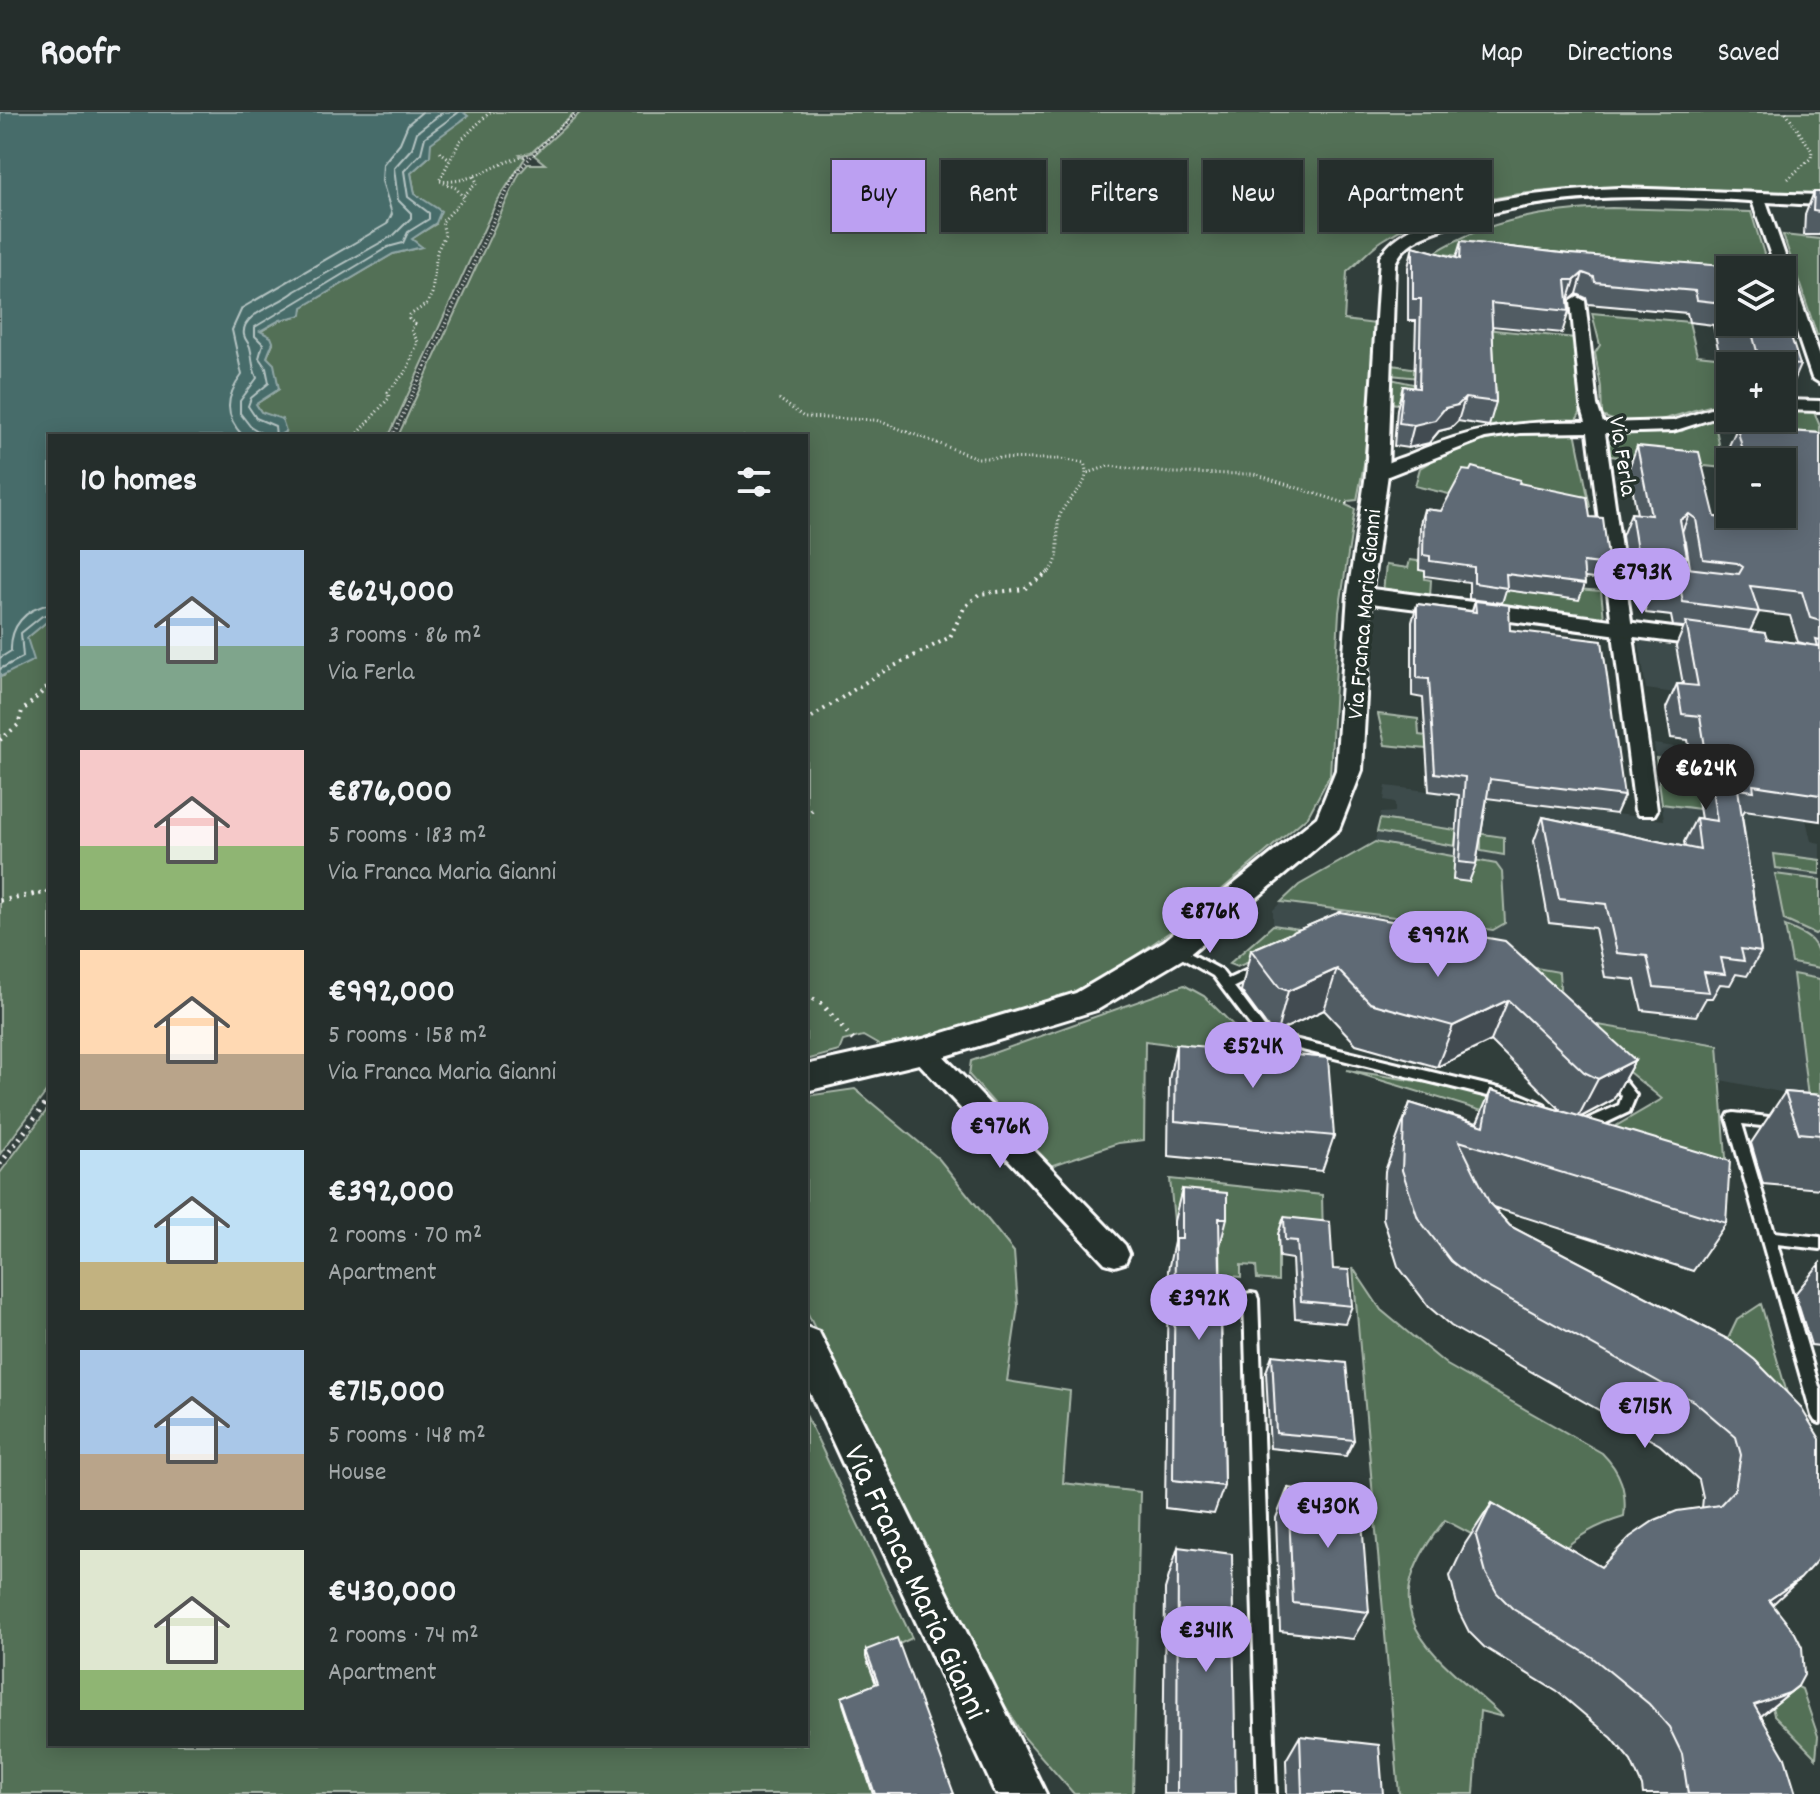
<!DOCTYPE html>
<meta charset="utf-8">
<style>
:root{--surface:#252e2c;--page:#2d3634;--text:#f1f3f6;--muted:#a3a8a9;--line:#424a48;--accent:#bca0f2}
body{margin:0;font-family:Dekko,sans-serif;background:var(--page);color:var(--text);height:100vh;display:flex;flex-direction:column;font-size:30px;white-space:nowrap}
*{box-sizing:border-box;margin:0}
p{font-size:26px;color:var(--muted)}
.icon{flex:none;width:44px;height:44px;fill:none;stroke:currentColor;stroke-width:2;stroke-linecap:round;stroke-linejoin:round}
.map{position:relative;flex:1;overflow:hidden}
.side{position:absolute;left:48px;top:322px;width:760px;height:1312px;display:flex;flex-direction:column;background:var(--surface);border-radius:0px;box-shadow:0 4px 20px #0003,0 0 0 2px var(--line)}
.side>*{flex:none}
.hud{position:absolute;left:832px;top:48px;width:760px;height:72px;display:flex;gap:16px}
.controls{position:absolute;left:1716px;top:144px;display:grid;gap:16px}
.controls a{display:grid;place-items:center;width:80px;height:80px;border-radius:0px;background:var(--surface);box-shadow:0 4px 20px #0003,0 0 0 2px var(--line);font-size:40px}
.price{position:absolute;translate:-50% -68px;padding:0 18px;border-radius:28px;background:var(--accent);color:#111;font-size:26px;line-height:52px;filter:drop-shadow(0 2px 4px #0008)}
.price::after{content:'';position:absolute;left:50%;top:48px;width:24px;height:18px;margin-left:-12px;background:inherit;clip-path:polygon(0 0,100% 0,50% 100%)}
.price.current{background:#222;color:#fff}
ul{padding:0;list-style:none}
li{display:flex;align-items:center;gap:24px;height:200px;padding:0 32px}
li span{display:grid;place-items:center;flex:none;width:224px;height:160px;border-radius:0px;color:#555}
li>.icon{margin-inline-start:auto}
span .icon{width:96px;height:96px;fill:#fffc;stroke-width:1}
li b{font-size:34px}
h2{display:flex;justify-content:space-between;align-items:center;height:96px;padding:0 32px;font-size:34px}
.chip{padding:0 28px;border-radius:0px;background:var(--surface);box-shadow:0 4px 20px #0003,0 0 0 2px var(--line);font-size:28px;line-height:72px}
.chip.current{background:var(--accent);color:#111}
header{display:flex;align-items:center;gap:48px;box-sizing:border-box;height:112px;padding:0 40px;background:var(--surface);border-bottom:2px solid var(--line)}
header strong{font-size:38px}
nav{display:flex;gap:44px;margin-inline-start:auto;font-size:28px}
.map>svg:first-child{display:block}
.built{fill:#3e4c4c}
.green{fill:#536f56;stroke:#a9b7aa;stroke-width:2}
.water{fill:#476c6a;stroke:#91a7a6;stroke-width:2}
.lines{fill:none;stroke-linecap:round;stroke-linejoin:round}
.shore{stroke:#b5c4c3;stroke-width:2}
.service-casing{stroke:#fff;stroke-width:6}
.minor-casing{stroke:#fff;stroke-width:6}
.tertiary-casing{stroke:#fff;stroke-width:6}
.path-far2{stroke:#fff;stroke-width:3;stroke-dasharray:1 3;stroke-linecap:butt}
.path-far1{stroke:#fff;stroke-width:4;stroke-dasharray:2 5;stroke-linecap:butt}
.path{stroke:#fff;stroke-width:5;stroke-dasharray:2 6;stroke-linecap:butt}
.service{fill:#26332d;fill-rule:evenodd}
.minor{fill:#26332d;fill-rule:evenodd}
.tertiary{fill:#26332d;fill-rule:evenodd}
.wall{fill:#515c64;stroke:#fff;stroke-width:2;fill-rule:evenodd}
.shaded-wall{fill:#424b51;stroke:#fff;stroke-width:2}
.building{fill:#5e6b74;stroke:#fff;stroke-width:2}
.labels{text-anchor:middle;stroke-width:7;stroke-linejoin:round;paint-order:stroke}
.far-street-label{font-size:24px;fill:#fff;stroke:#26332d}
.near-street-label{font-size:34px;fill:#fff;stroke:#26332d}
</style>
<header>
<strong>Roofr</strong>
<nav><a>Map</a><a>Directions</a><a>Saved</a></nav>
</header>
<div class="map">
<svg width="1820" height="1682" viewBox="0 0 1820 1682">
<rect width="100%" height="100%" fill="#313e3b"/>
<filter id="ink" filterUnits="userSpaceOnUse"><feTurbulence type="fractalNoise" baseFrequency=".0125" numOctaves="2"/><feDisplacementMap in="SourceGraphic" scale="16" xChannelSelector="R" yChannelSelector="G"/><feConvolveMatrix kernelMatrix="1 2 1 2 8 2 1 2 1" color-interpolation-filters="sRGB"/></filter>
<g filter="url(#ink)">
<path class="built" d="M1639,529L1769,546L1780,595L1646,577Z
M1654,632L1793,652L1811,729L1820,731V988L1721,968L1717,933L1562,906L1558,860L1273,813V798L1299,773L1375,729L1381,701L1395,700V690L1384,688L1386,674L1664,708Z"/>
<path class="green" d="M463,0H575L531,41L520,43L525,46L496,91L389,324H279L286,319L261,300L256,292L279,277L267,245L273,231L260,220L280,208L301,203L303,195L393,142L421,135L411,127L436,112L415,82L411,61L430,44V31L467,4Z
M581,0H1820V83C1690,78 1496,54 1383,128C1370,136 1359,150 1347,160L1344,208L1376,212L1364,352L1357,388L1348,389L1346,393L1355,397L1339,500L1330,663L1308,704L1184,810L1115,858L1073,880L1013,903L884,936L863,924L843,929L839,939L806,948V324H398L519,62L528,52H545L534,43Z
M1612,96L1751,100L1769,158H1730L1679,170L1434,141C1488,107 1549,98 1612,96Z
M1783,123L1820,127V223H1817Z
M1592,201L1689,210L1697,243L1744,248L1746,254H1730V290C1685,295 1647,325 1602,304L1601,275L1595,241L1600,233Z
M1485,217L1575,226C1577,242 1575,257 1577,272C1578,288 1587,295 1575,309L1489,314L1488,302L1390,291L1391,267L1417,273H1487L1391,263L1392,253L1430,259Z
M1782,298H1813L1820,314V327H1792L1785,318L1716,317L1724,356L1610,344L1609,334L1613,322L1682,319L1707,305L1730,301V306H1782Z
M1575,319L1590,395L1453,383L1415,374L1420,356C1472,323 1516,322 1575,319Z
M1410,448L1425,450V467L1431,468L1430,485L1383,479L1386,453L1408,456Z
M1501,471L1601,479L1604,507L1502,494Z
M50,507V975L0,1042V565L4,564L27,526Z
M1378,602L1418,607L1419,623L1487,632L1489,643L1385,633Z
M1656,646L1693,651L1695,669L1658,663Z
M1659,668L1696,674L1700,697L1662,692Z
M1380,707L1504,725V743L1481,739V725L1456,722L1455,734L1377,720Z
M1375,730L1496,752L1502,760L1505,811L1493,818L1281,790L1299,773Z
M1774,742L1820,748V762L1776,756Z
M1775,762L1820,768V819L1815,822L1784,808Z
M1273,813L1318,820L1237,855L1229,852Z
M1785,814C1809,824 1820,829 1820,856L1792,851Z
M1496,849L1559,860L1562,907L1718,933L1728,1074L1587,1031L1662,987C1606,941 1550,898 1496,849Z
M1793,862L1820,867V988L1808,985Z
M1184,873L1204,884L1248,928L1275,936L1272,946L1145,929L1144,1028L1118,1031L1050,1054L969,963L971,949Z
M1347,958L1460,976L1496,986L1545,1018Z
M855,977L939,1047L1014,1140L1018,1194L1007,1269L1070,1279L1063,1371L1140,1380L1133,1682H1074L1023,1624L970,1534L806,1198V984Z
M50,994V1632H806V1303L912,1526L897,1533L878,1577L843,1591L873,1682H0V1061Z
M1170,1067L1322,1083L1323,1127L1278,1123V1169L1257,1167L1256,1154L1241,1153V1165L1220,1163L1218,1113L1174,1109Z
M1353,1156L1381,1198L1447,1253L1602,1341C1621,1360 1627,1379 1624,1405C1597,1413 1577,1424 1557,1443L1503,1439L1445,1408C1366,1506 1430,1537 1503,1605L1480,1599L1474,1682H1399Z
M1761,1192L1805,1343L1727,1229L1737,1208Z
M1780,1566L1802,1577L1818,1624L1816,1646L1774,1603L1768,1579Z"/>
<path class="water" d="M0,0H463L468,4L431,31L430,44L411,61L415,82L441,99L436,111L412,127L422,135L393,142L303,195L302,203L280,208L260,219L271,225L273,230L267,245L274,252L279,277L256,292L261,300L282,307L286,319L278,324H50V507L27,526L34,548L0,565Z"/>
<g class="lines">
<path class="shore" d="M243,324C224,304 225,285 242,263L232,218L242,196L387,112L392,102L382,69L383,52L400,31L408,12L422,0
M266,324L250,314L240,301V289L257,266C251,253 253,246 250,235C249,231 245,228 244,223C240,201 282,192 295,179L394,123L411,106V101L398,88L394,56L412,36L417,20L443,0
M276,324L275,314L256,306L248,294L251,286L269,271L266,256L259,246L263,232L255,224V215L388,135L403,131L408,120L429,107V101L408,85L404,59L421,41L425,25L459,0
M0,546L11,539C10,514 25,497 50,492
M0,557L23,545L21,521L42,504L50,502"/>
<g class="service-casing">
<path id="service" d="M1615,463L1660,469L1665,472L1660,475L1612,468L1610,466Z
M1175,833L1221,858L1228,867L1252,856H1260L1262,859L1260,862L1234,875L1267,919L1273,922L1515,980L1544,992L1546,996L1544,1000L1539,1001L1512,990L1266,929L1259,925L1213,864L1171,840L1169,837L1171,834Z
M1611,957L1616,958L1636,983L1629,1000L1589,1019L1584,1020L1579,1019L1577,1015L1579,1011L1619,993L1622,984L1605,962L1606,958Z
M1734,1001L1786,1007L1788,1011L1786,1015L1781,1016L1742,1012L1774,1120L1820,1125V1137L1777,1132L1820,1278V1311L1815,1309L1812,1304L1727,1006L1729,1002Z
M1251,1181L1256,1182L1258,1187L1276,1682H1258L1244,1187L1246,1182Z"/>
</g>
<g class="minor-casing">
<path id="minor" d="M1753,83L1765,86L1820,244V271L1812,266L1782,177V158H1776L1751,86Z
M1578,185L1585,189L1597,293L1603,311L1673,309L1730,291V301L1673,319L1605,321L1657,698L1654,703H1638L1635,698L1588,320L1520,321L1485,326L1383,366L1377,367L1368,362C1378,353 1395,348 1408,343C1470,316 1519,308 1586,310L1581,293L1571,189Z
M1782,288L1820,289V299L1782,298Z
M923,929L932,932L1125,1133L1129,1142L1125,1151L1115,1154L1105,1151L914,946L910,939L914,932Z"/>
</g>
<g class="tertiary-casing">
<path id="tertiary" d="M1619,76L1820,83V93C1695,87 1562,70 1442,117C1423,124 1403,131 1395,152L1388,362L1372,477L1719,522L1728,524L1731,529L1728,534L1719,536L1371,491L1362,658L1339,717L1186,845L1097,898L923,951L806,979V953L923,927L1076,881L1164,829L1317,705L1336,658L1348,482L1366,362L1380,145C1415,88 1557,79 1619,76Z
M806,1215L819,1220L1046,1682H997L994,1678L806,1272Z"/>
</g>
<path class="path-far2" d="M490,0L460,29L439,69C473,73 498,48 531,43
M1786,0L1812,39L1811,46L1788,67
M440,40L450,47
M464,83L477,71L474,64
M779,287L804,305L876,308L977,346L1061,347L1084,351C1093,374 1069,382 1061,401C1052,420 1067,448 1046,462
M356,324L389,286L388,280L407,258L418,230L411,218L415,212L409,207L410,203L427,192L432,181L437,139L445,123L442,110L464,86L456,76L444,71
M393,324L515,62L557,17L578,0
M1088,361L1109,354L1169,361L1254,362L1348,392"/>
<path class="path-far1" d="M806,609L875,564L950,525L964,496L979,482L1024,477L1049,460
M0,628L18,613L22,599L50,573
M806,704L812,698
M32,783L50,779"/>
<path class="path" d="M0,789L42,781
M806,883L822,892L853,928
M0,1052L50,986"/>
<use href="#service" class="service"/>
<use href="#minor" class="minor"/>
<use href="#tertiary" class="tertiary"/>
</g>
<path class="wall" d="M1814,80H1820V123H1804L1805,103Z
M1461,129L1569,142L1730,158L1773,210L1800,253L1790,276L1782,275V254H1746L1743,243L1719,241L1713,213L1689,210L1687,201L1588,192L1586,186L1577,182L1568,190L1569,199L1562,221L1492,214L1496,290L1489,314L1458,309L1451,316L1439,319L1429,331L1408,336L1394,334L1397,297L1403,274L1414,276L1416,209H1408V155L1413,134L1456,146Z
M1737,316L1820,321V709L1745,698L1742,703L1761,840L1747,864L1736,862L1730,873L1720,872L1712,886H1706L1696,904L1642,898L1635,868L1605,865L1595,816L1549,811L1534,729L1543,705L1685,735L1684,730L1696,706L1701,707L1688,628L1671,626L1666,596L1677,572H1683L1676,534L1684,515L1673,514L1671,504L1646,501L1642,475L1646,464L1627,461L1622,424L1631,401L1637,402L1629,356L1637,334L1715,405L1746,409L1744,402H1782V350H1730L1727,338ZM1684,429L1686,430L1690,456L1682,455L1687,444ZM1759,500L1790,504L1798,530L1810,533L1767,527L1750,519Z
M1519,371L1590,405L1609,453L1603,468L1584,466L1585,472L1579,488L1506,478L1502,491L1469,487V470L1425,464V459L1419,458L1420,412L1424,397L1441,399Z
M1475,489L1510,518L1624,684L1616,702L1487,686L1476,752L1469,770L1453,768L1459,683L1429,679L1423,586L1412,584V510L1417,492L1472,499Z
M1340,800L1635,948L1613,988L1581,1005L1726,1111L1693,1159L1493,1095L1510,1114L1731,1229L1772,1492L1798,1574L1761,1604L1796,1682H1643L1642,1674L1631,1649L1612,1626L1559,1581L1484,1535L1469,1520L1459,1500L1450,1464L1465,1432L1492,1391L1601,1455L1702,1396L1703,1386L1699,1368L1660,1333L1451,1214L1429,1195L1398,1154L1383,1106L1385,1059L1410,991L1477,1011L1491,978L1562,999L1491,929L1437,955L1356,932L1324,898L1277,920L1269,917L1241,879L1251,838Z
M1176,932L1334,1024L1322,1059L1168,1044L1169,967Z
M1785,980L1820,983V1077L1763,1072L1751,1031Z
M1182,1077L1227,1106L1220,1134L1224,1374L1214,1402L1165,1396L1168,1158L1174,1130V1109Z
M1284,1105L1333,1157L1352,1194L1345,1211L1295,1206L1292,1147L1279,1145L1278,1122Z
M1820,1151V1234L1811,1233L1795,1182Z
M1272,1243L1354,1328L1346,1344L1270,1336L1266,1260Z
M1288,1376L1369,1500L1353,1527L1280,1519L1276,1406Z
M1178,1435L1236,1682H1163L1165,1477Z
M866,1538L954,1682H873L843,1591L842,1585L876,1572L866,1545Z
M1300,1624L1383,1682H1287L1286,1648Z"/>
<path class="shaded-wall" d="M1583,161L1577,182L1568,190L1575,168Z
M1465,286L1458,309L1451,316L1439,319L1429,331L1408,336L1414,313Z
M1689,402L1680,425V408Z
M1337,857L1324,898L1277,920L1288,879Z
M1508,888L1491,929L1437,955L1453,914Z
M1635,948L1613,988L1577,1007L1598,967Z
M1801,1466L1759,1505L1769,1488Z
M1798,1574L1745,1617L1754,1593Z"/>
<path class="building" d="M1814,80H1820V100L1813,99Z
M1461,129L1569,142L1750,156L1751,158H1730V210H1773L1787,212L1800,253L1776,251L1774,244L1758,243L1752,221L1728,218L1722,191L1697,188L1695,179L1595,170L1594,165L1583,161L1575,168H1566L1569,199L1491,191L1496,290L1465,286L1458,293L1445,296L1435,308L1414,313L1399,311L1403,274L1419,276L1421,187H1413V134L1460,147Z
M1737,316L1820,321V509L1810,506L1802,480L1750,474L1759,500L1683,490L1681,480L1656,477L1651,452L1739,462L1743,455L1737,451L1703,447L1696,407L1689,402L1680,408L1687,444L1637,438L1631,401L1651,403L1637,334L1699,340L1715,405L1763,411L1760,402H1782V350H1746Z
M1472,355L1520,368L1519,371L1587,385L1590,405L1603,406L1609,453L1583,450L1585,472L1506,462L1507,476L1474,471V455L1430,449V444L1423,443L1424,397L1441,399L1463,358L1470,359Z
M1475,489L1509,493L1510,518L1602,529L1624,684L1490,667L1476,752L1459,750L1465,665L1435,661L1429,567L1417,566V492L1476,500Z
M1686,510L1765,521L1767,527L1818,534L1816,527L1820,528V683L1753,673L1754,679L1738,677L1761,840L1741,837L1744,849L1721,846L1725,862L1704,860L1709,880L1654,875L1647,844L1617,841L1606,792L1559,787L1543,705L1700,738L1696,706L1717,709L1700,604L1682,602L1677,572L1698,574Z
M1340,800L1505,829L1635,948L1598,967L1584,960L1508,888L1453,914L1370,891L1337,857L1288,879L1280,876L1251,838Z
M1176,932L1328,946L1334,1024L1175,1009Z
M1491,978L1730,1049L1726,1111L1459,1029L1490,1092L1510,1114L1731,1229L1755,1248L1800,1294L1820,1327V1445L1801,1466L1769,1488L1795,1521L1802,1535L1804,1563L1798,1574L1789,1581L1754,1593L1785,1646L1796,1682H1688L1682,1642L1669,1615L1649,1592L1592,1545L1513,1497L1497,1481L1486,1461L1476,1424L1492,1391L1601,1455L1630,1425L1655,1408L1677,1399L1720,1393L1735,1377L1741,1343L1736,1325L1695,1290L1475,1168L1451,1149L1418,1106L1402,1058L1404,1010L1410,991L1484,1014Z
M1785,980L1820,983V1023L1799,1021Z
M1182,1077L1227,1081V1106H1219L1224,1374L1173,1368L1175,1127H1182Z
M1284,1105L1330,1110L1333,1157L1349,1158L1352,1194L1301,1189L1297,1129L1285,1128Z
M1272,1243L1346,1251L1354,1328L1276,1321Z
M1288,1376L1360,1384L1369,1500L1293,1491Z
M1178,1435L1232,1442L1236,1682H1177Z
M897,1526L954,1682H875L842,1585L878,1571L866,1538Z
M1300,1624L1379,1633L1383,1682H1302Z"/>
</g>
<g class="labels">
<g class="far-street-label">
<text transform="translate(1624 344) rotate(81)" y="8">Via Ferla</text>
<text transform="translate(1363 502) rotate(-85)" y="8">Via Franca Maria Gianni</text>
</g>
<g class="near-street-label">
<text transform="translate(918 1469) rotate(65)" y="12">Via Franca Maria Gianni</text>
</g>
</g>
</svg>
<div class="controls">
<a><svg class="icon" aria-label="layers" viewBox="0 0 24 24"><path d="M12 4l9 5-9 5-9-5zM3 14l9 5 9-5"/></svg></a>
<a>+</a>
<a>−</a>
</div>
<b class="price" style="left:1642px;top:504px">€793K</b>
<b class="price current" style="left:1706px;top:700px">€624K</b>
<b class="price" style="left:1210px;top:843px">€876K</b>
<b class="price" style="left:1438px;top:867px">€992K</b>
<b class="price" style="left:1253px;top:978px">€524K</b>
<b class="price" style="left:1000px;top:1058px">€976K</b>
<b class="price" style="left:1199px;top:1230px">€392K</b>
<b class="price" style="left:1645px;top:1338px">€715K</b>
<b class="price" style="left:1328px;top:1438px">€430K</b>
<b class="price" style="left:1206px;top:1562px">€341K</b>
<div class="hud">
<a class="chip current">Buy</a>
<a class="chip">Rent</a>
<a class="chip">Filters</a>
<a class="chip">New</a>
<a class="chip">Apartment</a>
</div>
<section class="side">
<h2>10 homes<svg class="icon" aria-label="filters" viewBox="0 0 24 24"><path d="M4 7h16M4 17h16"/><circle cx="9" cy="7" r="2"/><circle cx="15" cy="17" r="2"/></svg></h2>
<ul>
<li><span style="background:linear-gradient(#a9c7e8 60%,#7fa58c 0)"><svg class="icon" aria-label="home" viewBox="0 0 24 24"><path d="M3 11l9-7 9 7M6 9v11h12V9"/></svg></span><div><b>€624,000</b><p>3 rooms · 86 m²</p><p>Via Ferla</p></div></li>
<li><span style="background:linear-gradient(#f6c9c9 60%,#8fb573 0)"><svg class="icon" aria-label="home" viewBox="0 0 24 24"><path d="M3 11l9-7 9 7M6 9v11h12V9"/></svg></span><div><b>€876,000</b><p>5 rooms · 183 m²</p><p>Via Franca Maria Gianni</p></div></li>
<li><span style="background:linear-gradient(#ffd9b3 65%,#b9a48a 0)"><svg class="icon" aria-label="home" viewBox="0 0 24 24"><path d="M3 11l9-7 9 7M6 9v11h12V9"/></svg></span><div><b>€992,000</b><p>5 rooms · 158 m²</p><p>Via Franca Maria Gianni</p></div></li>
<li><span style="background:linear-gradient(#bfe0f5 70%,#c2b280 0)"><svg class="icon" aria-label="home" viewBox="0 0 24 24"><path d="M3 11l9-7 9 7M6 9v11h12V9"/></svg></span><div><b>€392,000</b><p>2 rooms · 70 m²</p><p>Apartment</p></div></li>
<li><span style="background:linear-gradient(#a9c7e8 65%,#b9a48a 0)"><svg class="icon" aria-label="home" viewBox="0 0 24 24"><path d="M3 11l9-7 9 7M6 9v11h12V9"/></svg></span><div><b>€715,000</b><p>5 rooms · 148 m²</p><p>House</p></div></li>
<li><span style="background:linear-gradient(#dfe7d0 75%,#8fb573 0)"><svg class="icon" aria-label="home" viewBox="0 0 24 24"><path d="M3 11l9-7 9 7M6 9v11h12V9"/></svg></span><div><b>€430,000</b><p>2 rooms · 74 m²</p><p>Apartment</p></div></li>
</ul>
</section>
</div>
